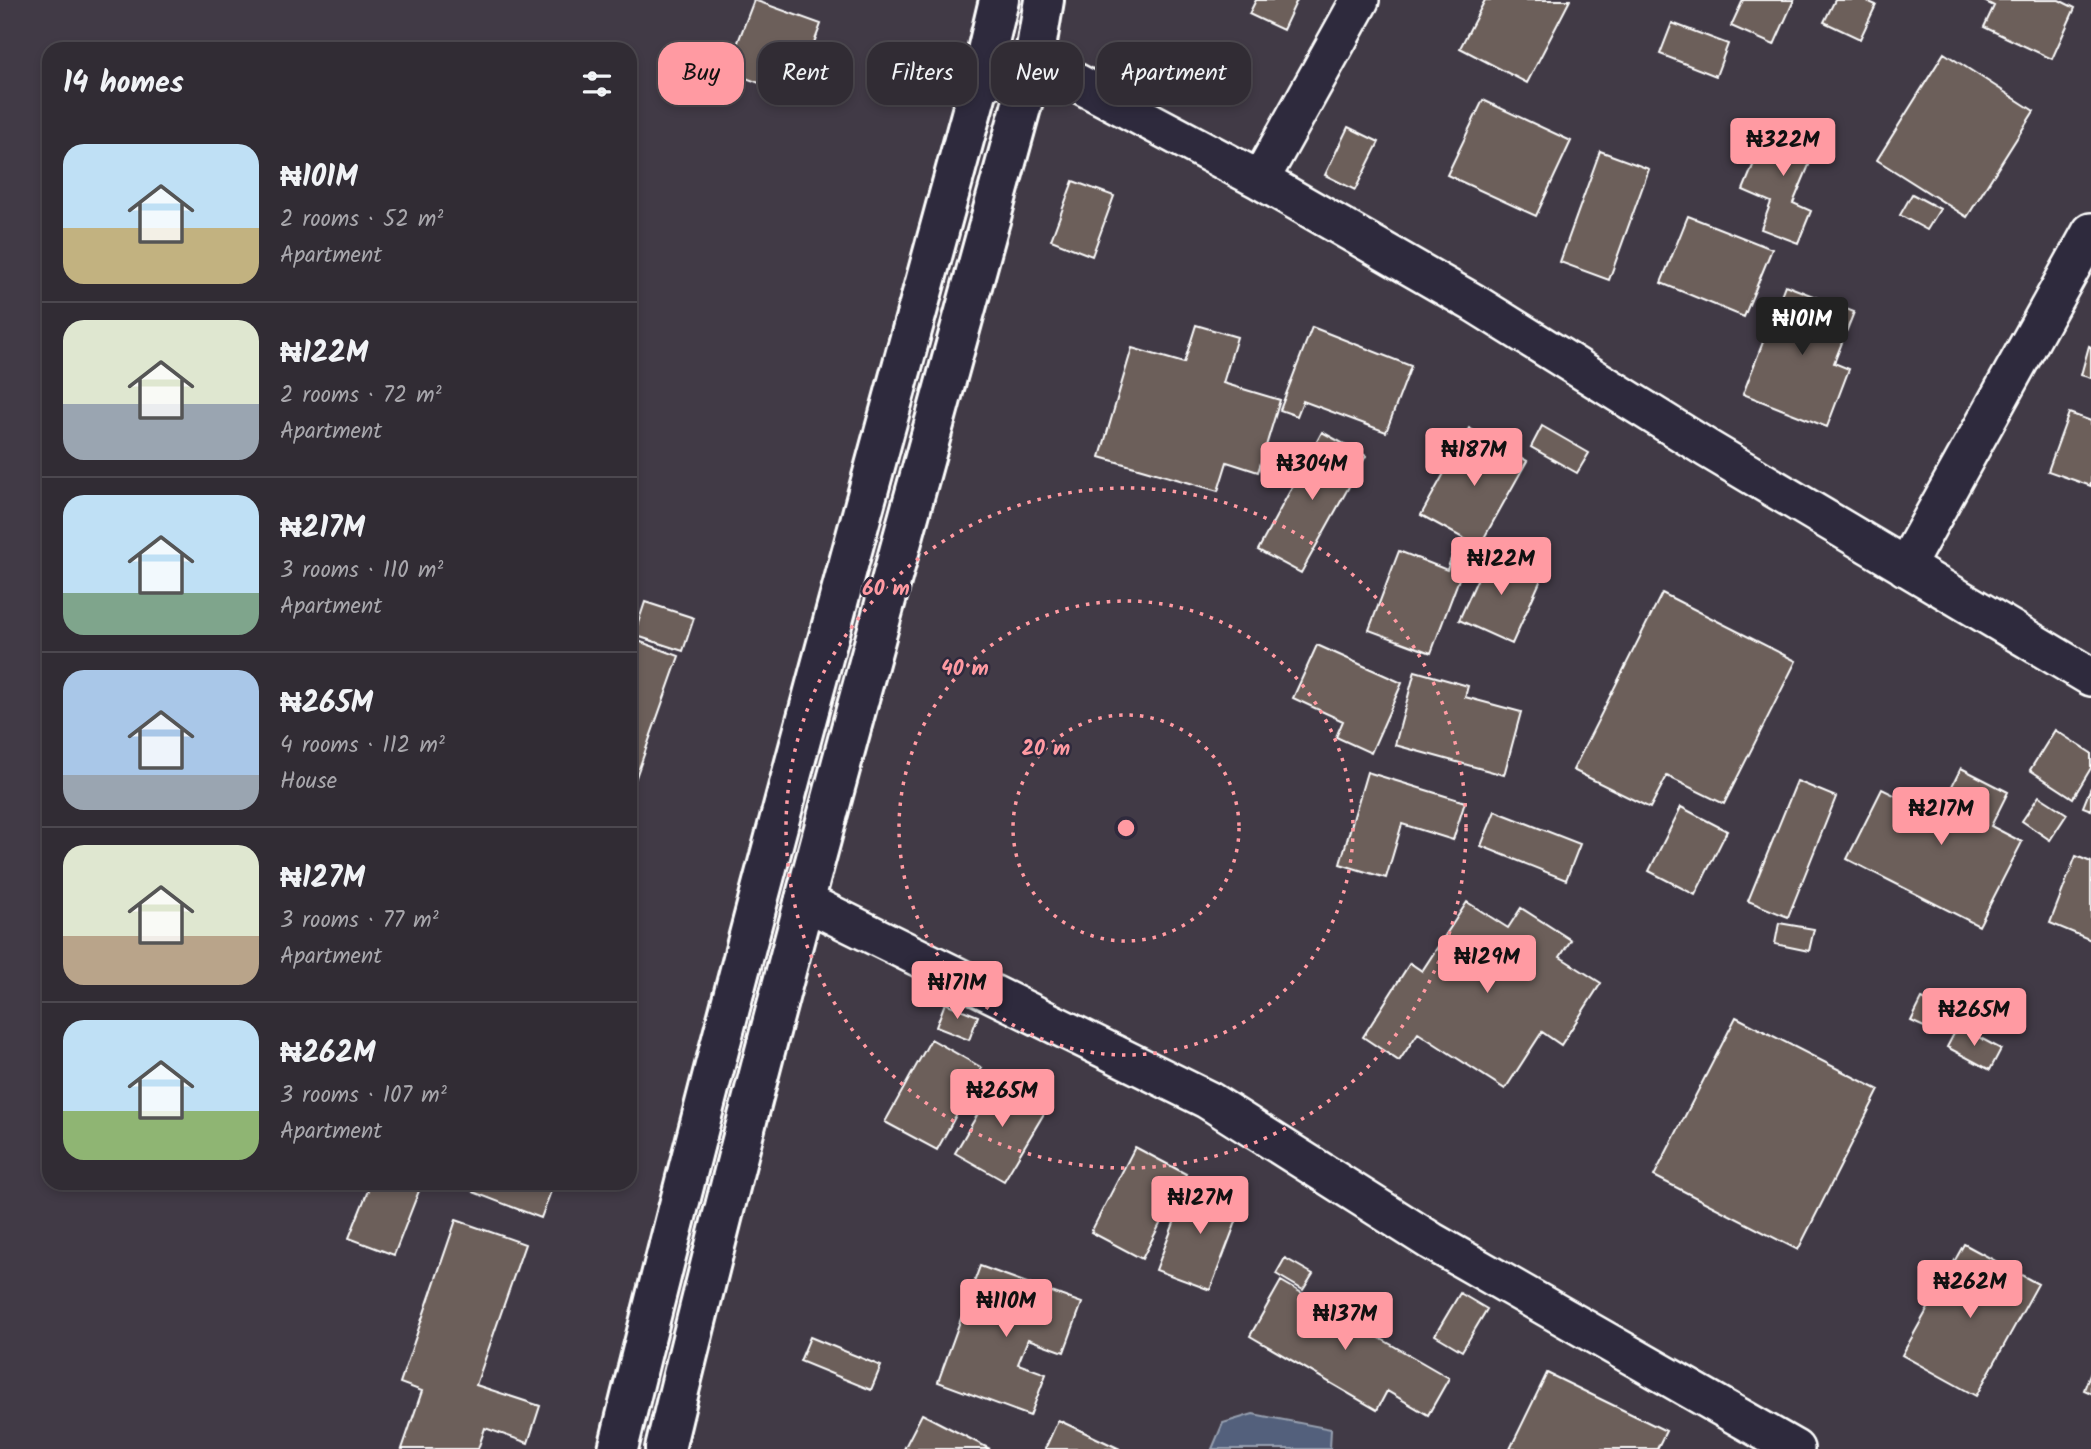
<!DOCTYPE html>
<meta charset="utf-8">
<style>
:root{--surface:#312c34;--page:#39343c;--text:#f1f3f6;--muted:#a8a7ac;--line:#4c484f;--accent:#ff9aa2}
body{margin:0;font-family:Kalam,sans-serif;background:var(--page);color:var(--text);height:100vh;display:flex;flex-direction:column;font-size:26px;white-space:nowrap}
*{box-sizing:border-box;margin:0}
p{font-size:23px;color:var(--muted)}
.icon{flex:none;width:38px;height:38px;fill:none;stroke:currentColor;stroke-width:2;stroke-linecap:round;stroke-linejoin:round}
.map{position:relative;flex:1;overflow:hidden}
.details{position:absolute;left:42px;top:42px;width:595px;height:1148px;display:flex;flex-direction:column;background:var(--surface);border-radius:21px;box-shadow:0 4px 10px #0003,0 0 0 2px var(--line)}
.details>*{flex:none}
.hud{position:absolute;left:658px;top:42px;width:665px;height:63px;display:flex;gap:14px}
.price{position:absolute;translate:-50% -60px;padding:0 16px;border-radius:7px;background:var(--accent);color:#111;font-size:23px;line-height:46px;filter:drop-shadow(0 2px 4px #0008)}
.price::after{content:'';position:absolute;left:50%;top:42px;width:21px;height:16px;margin-left:-10px;background:inherit;clip-path:polygon(0 0,100% 0,50% 100%)}
.price.selected{background:#222;color:#fff}
ul{padding:0;list-style:none}
li{display:flex;align-items:center;gap:21px;height:175px;padding:0 21px}
li+li{border-top:2px solid var(--line)}
li span{display:grid;place-items:center;flex:none;width:196px;height:140px;border-radius:21px;color:#555}
li>.icon{margin-inline-start:auto}
span .icon{width:84px;height:84px;fill:#fffc;stroke-width:1}
li b{font-size:30px}
h2{display:flex;justify-content:space-between;align-items:center;height:84px;padding:0 21px;font-size:30px}
.chip{padding:0 24px;border-radius:21px;background:var(--surface);box-shadow:0 4px 10px #0003,0 0 0 2px var(--line);font-size:24px;line-height:63px}
.chip.selected{background:var(--accent);color:#111}
.map>svg:first-child{display:block}
.water{fill:#52607b;stroke:#97a0b0;stroke-width:2}
.building{fill:#6c5e5a;stroke:#fff;stroke-width:2}
.lines{fill:none;stroke-linecap:round;stroke-linejoin:round}
.street-casing{stroke:#fff;stroke-width:42}
.secondary-casing{stroke:#fff;stroke-width:44}
.street{stroke:#2f2a3d;stroke-width:37}
.secondary{stroke:#2f2a3d;stroke-width:38}
.ring{fill:none;stroke:#ff9aa2;stroke-width:3.5;stroke-dasharray:3.5 7}
.centre{fill:#ff9aa2;stroke:#2f2a3d;stroke-width:3.5}
.ring-label{font-size:21px;text-anchor:middle;font-weight:bold;fill:#ff9aa2;stroke:#2f2a3d;stroke-width:5;stroke-linejoin:round;paint-order:stroke}
</style>
<div class="map">
<svg width="2091" height="1449" viewBox="0 0 2091 1449">
<rect width="100%" height="100%" fill="#413a46"/>
<filter id="ink" filterUnits="userSpaceOnUse"><feTurbulence type="fractalNoise" baseFrequency=".0143" numOctaves="2"/><feDisplacementMap in="SourceGraphic" scale="14" xChannelSelector="R" yChannelSelector="G"/><feConvolveMatrix kernelMatrix="1 2 1 2 8 2 1 2 1" color-interpolation-filters="sRGB"/></filter>
<g filter="url(#ink)">
<path class="water" d="M1253,1414L1331,1429L1330,1449H1212L1223,1423Z"/>
<path class="building" d="M754,0L821,24L794,96L727,71Z
M1256,0H1297L1283,30L1249,14Z
M1485,0H1570L1527,83L1460,48Z
M1743,0H1794L1774,45L1731,26Z
M1835,0H1865L1876,5L1860,39L1824,22Z
M1982,0H2059L2075,8L2052,59L1984,27L1994,6Z
M1672,23L1728,44L1716,76L1660,54Z
M1944,53L2034,111L1967,217L1877,160Z
M1483,100L1571,141L1536,216L1447,175Z
M1772,119L1820,139L1793,203L1811,211L1798,243L1761,229L1771,202L1743,190Z
M1348,127L1379,142L1355,190L1325,175Z
M1600,151L1649,169L1609,280L1560,262Z
M1073,181L1114,196L1092,256L1051,240Z
M1912,194L1940,209L1927,230L1900,215Z
M1688,216L1772,249L1744,317L1661,283Z
M1785,285L1854,312L1834,363L1849,369L1827,427L1743,394Z
M1196,325L1237,337L1223,383L1280,400L1258,472L1227,462L1218,491L1100,457L1132,348L1184,363Z
M1312,327L1411,366L1386,432L1303,401L1297,416L1280,410Z
M2089,346L2091,347V378L2081,375Z
M2069,413L2091,421V486L2048,471Z
M1542,426L1589,453L1577,473L1531,447Z
M1469,428L1527,461L1479,547L1421,515Z
M1322,432L1366,456L1301,573L1258,550Z
M1454,550L1468,555L1431,653L1369,630L1399,551L1447,570Z
M1490,551L1543,575L1512,644L1459,620Z
M1662,593L1796,661L1724,804L1667,776L1650,808L1573,770Z
M645,602L694,618L683,651L634,635Z
M630,638L679,656L630,794Z
M1317,645L1402,683L1371,753L1336,737L1343,721L1293,698Z
M1415,671L1468,686L1465,697L1521,712L1504,775L1395,745Z
M2055,730L2091,753V768L2073,798L2030,770Z
M1961,768L2008,792L1991,826L2022,842L1979,926L1847,859L1882,789L1937,816Z
M1367,772L1465,802L1453,840L1402,824L1386,878L1340,864Z
M1797,781L1836,797L1788,917L1748,901Z
M2091,787V810L2083,807Z
M2039,796L2067,814L2050,840L2022,821Z
M1681,807L1727,831L1695,895L1649,871Z
M1495,811L1580,844L1566,880L1481,846Z
M2076,856L2091,862V940L2050,923Z
M1467,902L1508,928L1521,908L1571,940L1560,957L1601,983L1561,1045L1542,1032L1505,1089L1418,1033L1399,1061L1363,1037L1410,963L1422,971Z
M1779,923L1814,929L1809,951L1775,944Z
M1922,999L1946,1010L1935,1032L1911,1021Z
M945,1003L978,1016L969,1040L936,1027Z
M1736,1017L1879,1090L1798,1250L1654,1176Z
M1958,1026L2001,1049L1990,1070L1947,1047Z
M931,1039L982,1068L937,1150L885,1122Z
M1000,1076L1049,1105L1004,1181L955,1153Z
M1135,1147L1186,1174L1142,1259L1091,1232Z
M1190,1181L1244,1201L1210,1290L1156,1270Z
M371,1183H422L394,1255L349,1238Z
M476,1183H554L541,1218L473,1192Z
M456,1220L525,1244L476,1385L540,1406L528,1443L485,1428L478,1449H402L422,1391L400,1383Z
M1964,1244L2038,1284L1976,1396L1902,1355Z
M1285,1258L1313,1274L1303,1290L1276,1274Z
M980,1266L1082,1303L1064,1352L1028,1339L1018,1364L1046,1374L1030,1416L938,1382Z
M1281,1281L1449,1378L1428,1415L1387,1391L1377,1410L1250,1336Z
M1460,1293L1487,1309L1462,1351L1435,1335Z
M810,1337L881,1366L871,1390L800,1361Z
M2091,1371V1393L2084,1390Z
M1547,1373L1666,1431L1657,1449H1510Z
M922,1414L990,1449H904Z
M1058,1420L1120,1449H1045Z"/>
<g class="lines">
<g class="street-casing">
<path id="street" d="M979,85L1034,60L1260,180L1474,303L1708,449L2091,677
M1260,180L1360,0
M1905,567L2091,232
M804,901L1208,1100L1431,1241L1795,1449"/>
</g>
<g class="secondary-casing">
<path id="secondary" d="M618,1449C730,992 855,539 979,85L999,0
M665,1449C777,983 908,522 1034,60L1044,0"/>
</g>
<use href="#street" class="street"/>
<use href="#secondary" class="secondary"/>
</g>
</g>
<g class="ring">
<circle cx="1126" cy="828" r="113"/>
<circle cx="1126" cy="828" r="227"/>
<circle cx="1126" cy="828" r="340"/>
</g>
<circle cx="1126" cy="828" r="10" class="centre"/>
<g class="ring-label">
<text x="886" y="595">60 m</text>
<text x="965" y="675">40 m</text>
<text x="1046" y="755">20 m</text>
</g>
</svg>
<b class="price" style="left:1783px;top:178px">₦322M</b>
<b class="price selected" style="left:1802px;top:357px">₦101M</b>
<b class="price" style="left:1474px;top:488px">₦187M</b>
<b class="price" style="left:1312px;top:502px">₦304M</b>
<b class="price" style="left:1501px;top:597px">₦122M</b>
<b class="price" style="left:1941px;top:847px">₦217M</b>
<b class="price" style="left:1487px;top:995px">₦129M</b>
<b class="price" style="left:957px;top:1021px">₦171M</b>
<b class="price" style="left:1974px;top:1048px">₦265M</b>
<b class="price" style="left:1002px;top:1129px">₦265M</b>
<b class="price" style="left:1200px;top:1236px">₦127M</b>
<b class="price" style="left:1970px;top:1320px">₦262M</b>
<b class="price" style="left:1006px;top:1339px">₦110M</b>
<b class="price" style="left:1345px;top:1352px">₦137M</b>
<div class="hud">
<a class="chip selected">Buy</a>
<a class="chip">Rent</a>
<a class="chip">Filters</a>
<a class="chip">New</a>
<a class="chip">Apartment</a>
</div>
<section class="details">
<h2>14 homes<svg class="icon" aria-label="filters" viewBox="0 0 24 24"><path d="M4 7h16M4 17h16"/><circle cx="9" cy="7" r="2"/><circle cx="15" cy="17" r="2"/></svg></h2>
<ul>
<li><span style="background:linear-gradient(#bfe0f5 60%,#c2b280 0)"><svg class="icon" aria-label="home" viewBox="0 0 24 24"><path d="M3 11l9-7 9 7M6 9v11h12V9"/></svg></span><div><b>₦101M</b><p>2 rooms · 52 m²</p><p>Apartment</p></div></li>
<li><span style="background:linear-gradient(#dfe7d0 60%,#9aa5b1 0)"><svg class="icon" aria-label="home" viewBox="0 0 24 24"><path d="M3 11l9-7 9 7M6 9v11h12V9"/></svg></span><div><b>₦122M</b><p>2 rooms · 72 m²</p><p>Apartment</p></div></li>
<li><span style="background:linear-gradient(#bfe0f5 70%,#7fa58c 0)"><svg class="icon" aria-label="home" viewBox="0 0 24 24"><path d="M3 11l9-7 9 7M6 9v11h12V9"/></svg></span><div><b>₦217M</b><p>3 rooms · 110 m²</p><p>Apartment</p></div></li>
<li><span style="background:linear-gradient(#a9c7e8 75%,#9aa5b1 0)"><svg class="icon" aria-label="home" viewBox="0 0 24 24"><path d="M3 11l9-7 9 7M6 9v11h12V9"/></svg></span><div><b>₦265M</b><p>4 rooms · 112 m²</p><p>House</p></div></li>
<li><span style="background:linear-gradient(#dfe7d0 65%,#b9a48a 0)"><svg class="icon" aria-label="home" viewBox="0 0 24 24"><path d="M3 11l9-7 9 7M6 9v11h12V9"/></svg></span><div><b>₦127M</b><p>3 rooms · 77 m²</p><p>Apartment</p></div></li>
<li><span style="background:linear-gradient(#bfe0f5 65%,#8fb573 0)"><svg class="icon" aria-label="home" viewBox="0 0 24 24"><path d="M3 11l9-7 9 7M6 9v11h12V9"/></svg></span><div><b>₦262M</b><p>3 rooms · 107 m²</p><p>Apartment</p></div></li>
</ul>
</section>
</div>
